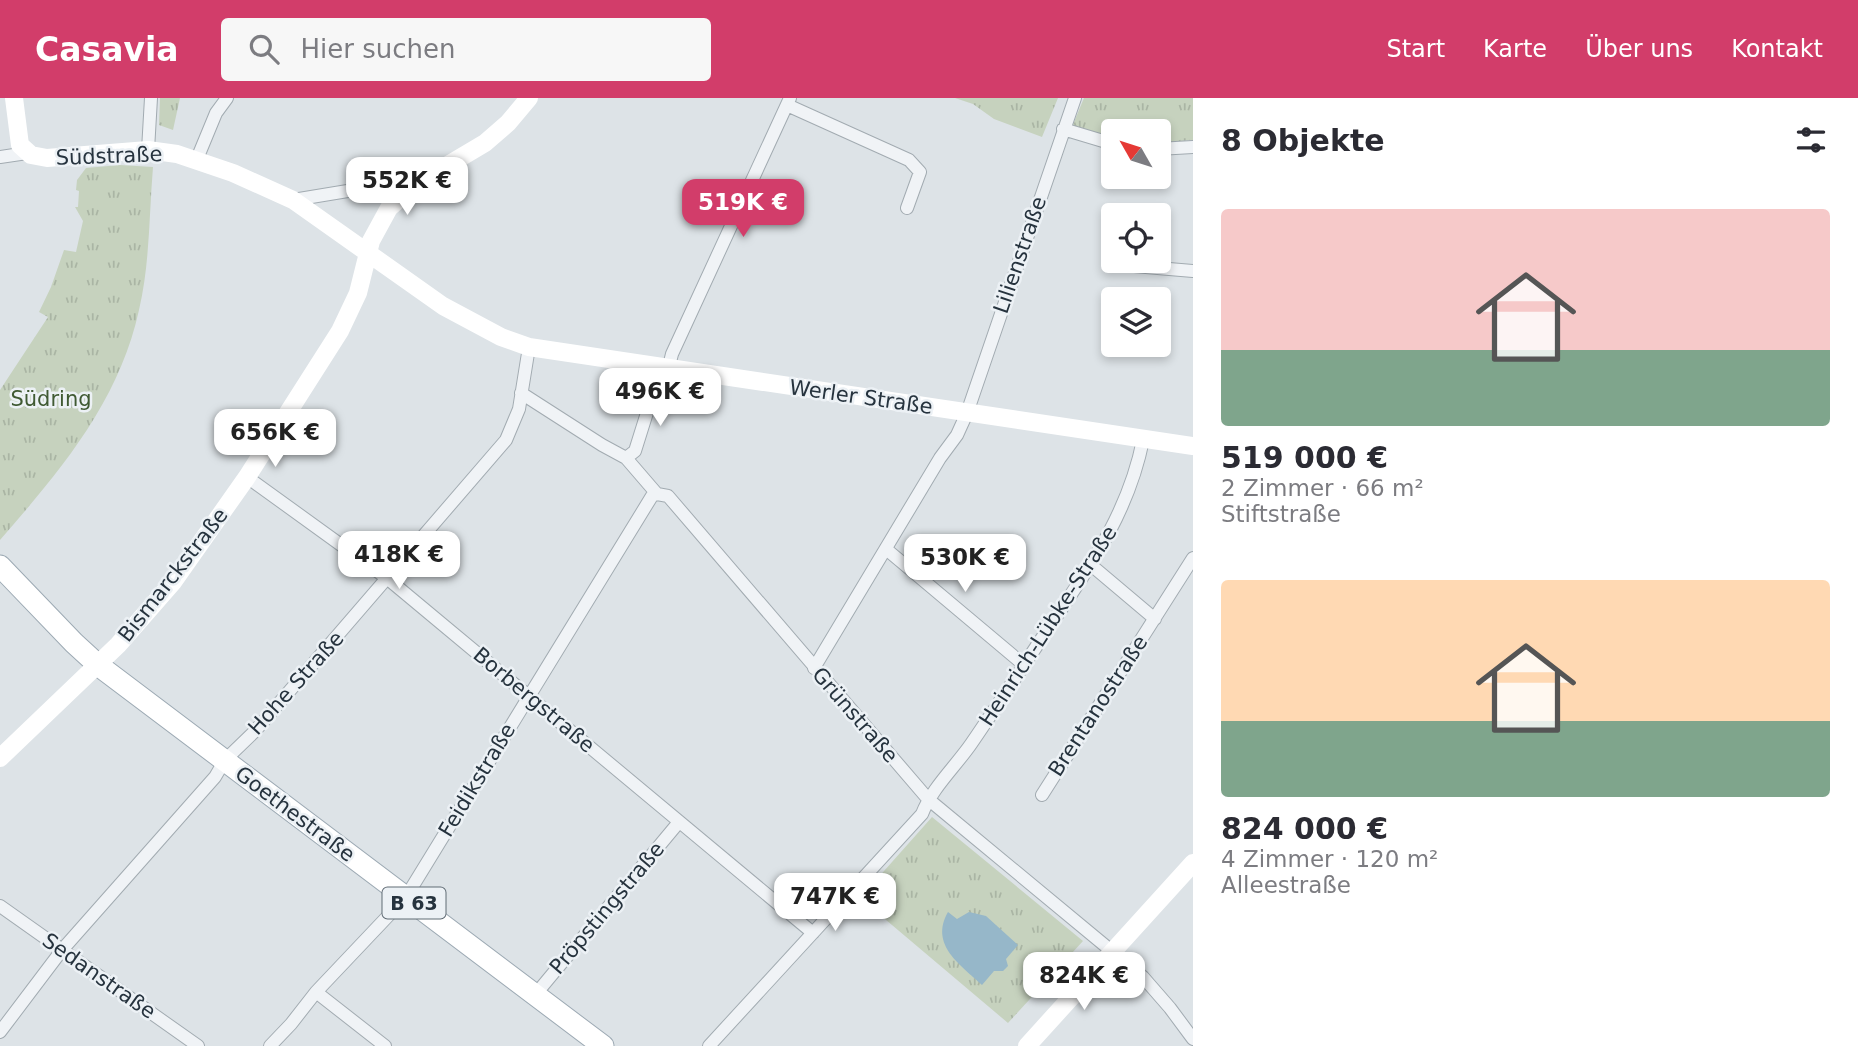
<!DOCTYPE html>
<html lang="de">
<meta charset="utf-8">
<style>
:root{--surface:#fff;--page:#f7f7f7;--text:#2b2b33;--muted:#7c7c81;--accent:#d23d6a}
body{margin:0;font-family:"DejaVu Sans",sans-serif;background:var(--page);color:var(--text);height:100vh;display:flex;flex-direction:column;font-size:26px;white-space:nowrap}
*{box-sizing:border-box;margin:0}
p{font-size:23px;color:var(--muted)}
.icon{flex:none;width:38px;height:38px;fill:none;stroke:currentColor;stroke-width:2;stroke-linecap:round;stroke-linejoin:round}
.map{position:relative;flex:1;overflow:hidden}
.panel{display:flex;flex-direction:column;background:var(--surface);width:665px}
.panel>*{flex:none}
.needle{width:46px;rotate:309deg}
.tools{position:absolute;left:1101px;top:21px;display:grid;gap:14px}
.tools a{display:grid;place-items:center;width:70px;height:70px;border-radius:7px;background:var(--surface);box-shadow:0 4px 10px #0003;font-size:35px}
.price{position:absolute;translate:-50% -60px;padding:0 16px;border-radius:14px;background:#fff;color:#222;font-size:23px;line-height:46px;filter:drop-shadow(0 2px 4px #0008)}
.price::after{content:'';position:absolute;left:50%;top:42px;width:21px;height:16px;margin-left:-10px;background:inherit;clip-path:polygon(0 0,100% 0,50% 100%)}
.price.active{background:var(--accent);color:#fff}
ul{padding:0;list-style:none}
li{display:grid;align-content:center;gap:14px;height:371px;padding:0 28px}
li span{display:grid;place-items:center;height:217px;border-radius:7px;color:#555}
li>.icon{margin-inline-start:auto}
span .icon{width:126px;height:126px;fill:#fffc;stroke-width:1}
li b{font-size:30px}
h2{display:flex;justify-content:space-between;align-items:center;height:84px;padding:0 28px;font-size:30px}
header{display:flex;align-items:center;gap:42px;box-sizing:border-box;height:98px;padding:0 35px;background:var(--accent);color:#fff}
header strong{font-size:33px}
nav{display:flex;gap:38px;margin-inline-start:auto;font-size:24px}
.search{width:490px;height:63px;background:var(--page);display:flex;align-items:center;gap:18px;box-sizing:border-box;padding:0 24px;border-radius:7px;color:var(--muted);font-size:26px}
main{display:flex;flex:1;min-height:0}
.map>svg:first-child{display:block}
.grass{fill:url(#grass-tufts)}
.water{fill:#96b7c9}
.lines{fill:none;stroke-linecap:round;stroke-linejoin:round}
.street-casing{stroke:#a2abb1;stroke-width:14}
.primary-casing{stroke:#9ca9b3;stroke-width:23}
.street{stroke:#f0f3f6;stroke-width:12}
.secondary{stroke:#fff;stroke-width:18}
.primary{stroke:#fff;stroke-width:21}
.labels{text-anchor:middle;stroke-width:5;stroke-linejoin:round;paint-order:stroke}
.shield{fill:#ecf1f5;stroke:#616c75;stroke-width:2}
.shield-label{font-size:19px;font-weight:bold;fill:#26333e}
.street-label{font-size:21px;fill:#26333e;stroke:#ecf1f5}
.park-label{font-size:21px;fill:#405a33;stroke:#ecf1f5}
</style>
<header>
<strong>Casavia</strong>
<div class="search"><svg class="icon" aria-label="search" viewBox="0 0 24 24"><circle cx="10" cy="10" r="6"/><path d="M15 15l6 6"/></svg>Hier suchen</div>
<nav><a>Start</a><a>Karte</a><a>Über uns</a><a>Kontakt</a></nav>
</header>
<main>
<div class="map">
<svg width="1193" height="948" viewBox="0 0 1193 948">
<defs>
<pattern id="grass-tufts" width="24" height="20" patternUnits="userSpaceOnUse" patternTransform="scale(1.75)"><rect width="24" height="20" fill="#c6d2be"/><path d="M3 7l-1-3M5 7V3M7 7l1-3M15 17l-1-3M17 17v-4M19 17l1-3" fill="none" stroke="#aab5a4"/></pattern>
</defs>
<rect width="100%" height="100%" fill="#dde3e7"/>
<path class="grass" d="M160,0H180L173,32L159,27Z
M955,0H1058L1042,39L994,21L973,6Z
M1084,0H1193V42L1159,45L1158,33H1113V39L1071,31Z
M120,67L153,69C149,117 150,165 139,212C119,304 60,373 0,442V292L48,219L39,214L51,189L64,152L76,154L83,123L75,109H78L79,93L76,92L77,82L86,70Z
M932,719L1083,843L1008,925L860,800Z"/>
<path class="water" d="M948,814L957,821L969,814L986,818L1018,847L1006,861L1008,868L1003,873H994L982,887C961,867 929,847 948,814Z"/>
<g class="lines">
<g class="street-casing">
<path id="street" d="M787,7L909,62L920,74L907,110
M1063,31L1113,46
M1158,51L1193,49
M148,52L151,0
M0,59L27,55
M197,61L216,15L227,0
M293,102L390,86L424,77
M1134,168L1193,173
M668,272L672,256L790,0
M521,295L602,347L626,360L657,396L668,398L928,701L1143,879L1170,910L1193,941
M626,360L635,353L661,270
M247,379L388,481L813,835
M886,451L1024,567
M1091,467L1155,521
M814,570L940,360L957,337L967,315L1075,0
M1042,697L1193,460
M0,808L198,948
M316,894L385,948
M535,897L679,724
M0,934L62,852L215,679L225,662L255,633L506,342L519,311L529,249
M270,948L291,926L316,894L406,799L652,398L657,396
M709,948L922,716C932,690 955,669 971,646C999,605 1026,564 1054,522C1093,464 1129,412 1143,342"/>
</g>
<g class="primary-casing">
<path id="primary" d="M0,468L74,545L98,567L603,948"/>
</g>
<use href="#street" class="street"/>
<path class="secondary" d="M14,0L20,47L31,57L47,60L148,52L177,56L233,75L293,102L443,208L501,239L529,249L1193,348
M0,660L118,547L173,484L247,379L340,233L358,195L371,143L389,110L416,86L485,45L508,25L529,0
M1027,948L1193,765"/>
<use href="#primary" class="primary"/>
</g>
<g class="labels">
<rect class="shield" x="382.5" y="789.5" width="63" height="31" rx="5"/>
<g class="shield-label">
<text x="414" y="812">B 63</text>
</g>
<g class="street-label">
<text transform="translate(109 58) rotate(-2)" y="7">Südstraße</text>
<text transform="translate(1020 157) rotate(-71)" y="7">Lilienstraße</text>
<text transform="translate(861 299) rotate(8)" y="7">Werler Straße</text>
<text transform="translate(173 477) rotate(-52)" y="7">Bismarckstraße</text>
<text transform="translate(1048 528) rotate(-57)" y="7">Heinrich-Lübke-Straße</text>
<text transform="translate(296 585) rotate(-48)" y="7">Hohe Straße</text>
<text transform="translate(534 602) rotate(40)" y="7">Borbergstraße</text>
<text transform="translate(1098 608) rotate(-57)" y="7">Brentanostraße</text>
<text transform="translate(855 617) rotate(49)" y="7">Grünstraße</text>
<text transform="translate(477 682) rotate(-59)" y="7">Feidikstraße</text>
<text transform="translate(295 716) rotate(37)" y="7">Goethestraße</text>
<text transform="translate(607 810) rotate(-50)" y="7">Pröpstingstraße</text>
<text transform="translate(99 878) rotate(35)" y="7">Sedanstraße</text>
</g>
<g class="park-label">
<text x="51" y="308">Südring</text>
</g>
</g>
</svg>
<div class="tools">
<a><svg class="needle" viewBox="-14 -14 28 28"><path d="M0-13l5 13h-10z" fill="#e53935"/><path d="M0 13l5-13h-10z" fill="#7c7c81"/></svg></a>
<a><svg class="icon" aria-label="locate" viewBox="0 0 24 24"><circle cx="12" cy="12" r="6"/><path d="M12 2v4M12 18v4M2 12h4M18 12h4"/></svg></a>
<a><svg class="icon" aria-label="layers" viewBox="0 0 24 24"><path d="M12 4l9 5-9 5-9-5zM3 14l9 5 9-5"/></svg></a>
</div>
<b class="price" style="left:407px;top:119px">552K €</b>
<b class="price active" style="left:743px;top:141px">519K €</b>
<b class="price" style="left:660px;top:330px">496K €</b>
<b class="price" style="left:275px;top:371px">656K €</b>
<b class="price" style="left:399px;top:493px">418K €</b>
<b class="price" style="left:965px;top:496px">530K €</b>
<b class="price" style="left:835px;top:835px">747K €</b>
<b class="price" style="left:1084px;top:914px">824K €</b>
</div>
<section class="panel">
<h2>8 Objekte<svg class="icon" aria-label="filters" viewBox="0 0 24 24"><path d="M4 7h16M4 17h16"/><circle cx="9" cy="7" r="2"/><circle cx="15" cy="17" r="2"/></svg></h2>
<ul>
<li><span style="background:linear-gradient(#f6c9c9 65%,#7fa58c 0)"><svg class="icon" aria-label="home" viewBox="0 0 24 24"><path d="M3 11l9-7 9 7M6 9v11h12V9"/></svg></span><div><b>519 000 €</b><p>2 Zimmer · 66 m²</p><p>Stiftstraße</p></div></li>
<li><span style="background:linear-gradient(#ffd9b3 65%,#7fa58c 0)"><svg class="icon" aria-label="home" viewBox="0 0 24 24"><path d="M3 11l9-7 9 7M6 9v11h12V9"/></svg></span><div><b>824 000 €</b><p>4 Zimmer · 120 m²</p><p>Alleestraße</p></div></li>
</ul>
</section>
</main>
